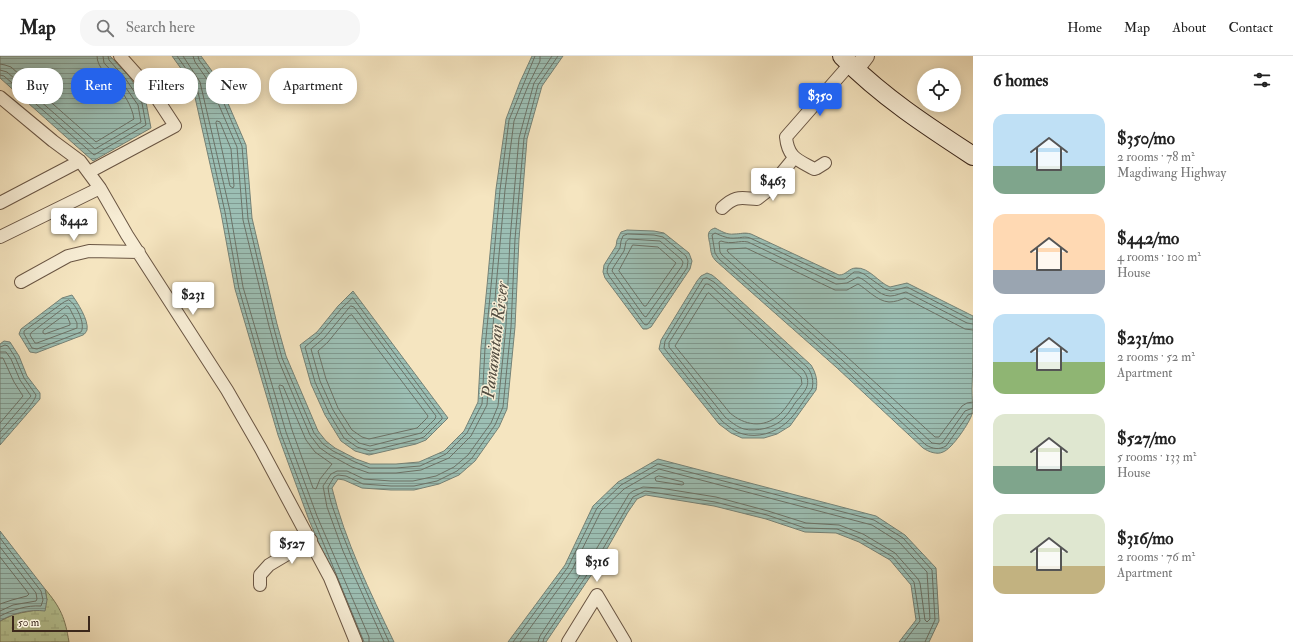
<!DOCTYPE html>
<meta charset="utf-8">
<style>
:root{--surface:#fff;--page:#f6f6f6;--text:#222;--muted:#767676;--line:#e0e0e0;--accent:#2563eb}
body{margin:0;font-family:"IM FELL Double Pica",serif;background:var(--page);color:var(--text);height:100vh;display:flex;flex-direction:column;font-size:15px;white-space:nowrap}
*{box-sizing:border-box;margin:0}
p{font-size:13px;color:var(--muted)}
.icon{flex:none;width:22px;height:22px;fill:none;stroke:currentColor;stroke-width:2;stroke-linecap:round;stroke-linejoin:round}
.map{position:relative;flex:1;overflow:hidden}
.panel{display:flex;flex-direction:column;background:var(--surface);width:320px}
.panel>*{flex:none}
.guide{position:absolute;left:12px;top:12px;width:380px;height:36px;display:flex;gap:8px}
.buttons{position:absolute;left:917px;top:12px;display:grid;gap:8px}
.buttons a{display:grid;place-items:center;width:44px;height:44px;border-radius:50%;background:var(--surface);box-shadow:0 2px 10px #0003;font-size:20px}
.scale{position:absolute;left:12px;bottom:10px;width:78px;box-sizing:border-box;padding-left:4px;border:2px solid #3b271b;border-top:0;font-size:11px;line-height:14px;white-space:nowrap;color:#3b271b;-webkit-text-stroke:3px #f8eed6;paint-order:stroke}
.price{position:absolute;translate:-50% -34px;padding:0 9px;border-radius:4px;background:#fff;color:#222;font-size:13px;line-height:26px;filter:drop-shadow(0 1px 2px #0008)}
.price::after{content:'';position:absolute;left:50%;top:24px;width:12px;height:9px;margin-left:-6px;background:inherit;clip-path:polygon(0 0,100% 0,50% 100%)}
.price.current{background:var(--accent);color:#fff}
ul{padding:0;list-style:none}
li{display:flex;align-items:center;gap:12px;height:100px;padding:0 20px}
li span{display:grid;place-items:center;flex:none;width:112px;height:80px;border-radius:12px;color:#555}
li>.icon{margin-inline-start:auto}
span .icon{width:48px;height:48px;fill:#fffc;stroke-width:1}
li b{font-size:17px}
h2{display:flex;justify-content:space-between;align-items:center;height:48px;padding:0 20px;font-size:17px}
.chip{padding:0 14px;border-radius:16px;background:var(--surface);box-shadow:0 2px 10px #0003;font-size:14px;line-height:36px}
.chip.current{background:var(--accent);color:#fff}
header{display:flex;align-items:center;gap:24px;box-sizing:border-box;height:56px;padding:0 20px;background:var(--surface);border-bottom:1px solid var(--line)}
header strong{font-size:19px}
nav{display:flex;gap:22px;margin-inline-start:auto;font-size:14px}
.search{width:280px;height:36px;background:var(--page);display:flex;align-items:center;gap:10px;box-sizing:border-box;padding:0 14px;border-radius:16px;color:var(--muted);font-size:15px}
main{display:flex;flex:1;min-height:0}
.map>svg:first-child{display:block}
.wetland{fill:url(#wetland-marsh);stroke:#797658}
.water{fill:url(#water-rules);stroke:#758277}
.lines{fill:none;stroke-linecap:round;stroke-linejoin:round}
.shore{stroke:#6c7368;stroke-width:1}
.minor-casing{stroke:#6a5644;stroke-width:14}
.tertiary-casing{stroke:#6a5644;stroke-width:18}
.secondary-casing{stroke:#3b271b;stroke-width:20}
.minor{stroke:#f8eed6;stroke-width:12}
.tertiary{stroke:#f8eed6;stroke-width:16}
.secondary{stroke:#f8eed6;stroke-width:18}
.labels{text-anchor:middle;stroke-width:3;stroke-linejoin:round;paint-order:stroke}
.water-label{font-size:18px;font-style:italic;fill:#534d41;stroke:#f8eed6}
</style>
<header>
<strong>Map</strong>
<div class="search"><svg class="icon" aria-label="search" viewBox="0 0 24 24"><circle cx="10" cy="10" r="6"/><path d="M15 15l6 6"/></svg>Search here</div>
<nav><a>Home</a><a>Map</a><a>About</a><a>Contact</a></nav>
</header>
<main>
<div class="map">
<svg width="973" height="586" viewBox="0 0 973 586">
<defs>
<pattern id="wetland-marsh" width="20" height="14" patternUnits="userSpaceOnUse"><rect width="20" height="14" fill="#b7c696"/><path d="M1 5h8M5 5V1M11 12h8M15 12V8" fill="none" stroke="#9eaa81"/></pattern>
<pattern id="water-rules" width="6" height="5" patternUnits="userSpaceOnUse"><rect width="6" height="5" fill="#9cbfb4"/><path d="M0 2.5h6" fill="none" stroke="#809b92"/></pattern>
</defs>
<rect width="100%" height="100%" fill="#f5e5c0"/>
<filter id="stains"><feTurbulence type="fractalNoise" baseFrequency=".005" numOctaves="4"/><feColorMatrix values="0 0 0 0 .2 0 0 0 0 .09 0 0 0 0 .02 0 0 0 .5 -.17"/></filter>
<radialGradient id="worn" r=".72"><stop offset=".6" stop-color="#630" stop-opacity="0"/><stop offset="1" stop-color="#630" stop-opacity=".3"/></radialGradient>
<path class="wetland" d="M45,533C61,552 65,562 69,586H0V565L15,558L36,554L47,544Z"/>
<path class="water" d="M0,0H110L129,20L146,46L151,72L93,105L0,22Z
M172,0H201L217,22L246,89L252,162L277,268L286,300L318,375L326,385L335,392L356,403L370,408H396L419,406L444,395L464,375L478,346L481,291L487,230L496,133L506,63L520,26L532,0H563L542,30L527,83L519,183L515,271L507,353L499,371L475,405L459,419L439,428L414,434H391L362,432L344,424L338,423L332,432C345,485 370,536 394,586H361L309,464L278,379L235,233L221,157L192,28Z
M715,172C721,175 727,179 734,178C741,178 744,176 751,178L839,219C846,219 849,212 856,212C869,211 879,227 890,231L907,227L973,260C973,284 973,309 972,333C972,341 973,350 972,358C970,366 952,393 943,396C937,399 929,396 923,392L836,311L716,205C711,200 711,196 710,189C709,182 705,175 715,172Z
M627,174L654,175L664,177L689,197L692,205L690,213L651,271L647,273H643L605,222L603,216L604,209L616,190L617,184L621,176Z
M707,217L712,219L717,223L811,309C816,317 818,325 816,334L790,370L777,378L764,382H742L731,377L719,368L664,300L659,293L661,284L697,225L701,220Z
M353,235L448,362L426,384L416,388L369,399L355,395L341,385L325,359L311,328L300,289L317,276L338,250Z
M72,239C77,246 89,264 87,274C86,276 85,278 83,279L36,297L30,296L19,278L21,273L62,242Z
M4,285L10,286L19,300L27,320L40,337V343L0,389V288Z
M658,403L876,460L905,479L936,512L939,565L929,586H899L916,564L911,529L890,504L859,486L836,477L805,476L766,463L714,450L646,439L637,443L628,456L596,512L546,586H508L565,509L593,450L618,426Z
M0,475L45,533L47,544L45,555C30,553 13,557 0,565Z"/>
<g class="lines">
<path class="shore" d="M177,0L196,27L225,156L239,233L281,378L313,462L364,586
M183,0L200,26L230,155L243,231L286,376L317,460L369,581V586
M193,0L195,6L209,26L237,91L243,164L269,270L278,303L310,379L320,392L330,399L352,411L369,417H396L421,414L449,402L471,380L487,349L496,231L505,134L514,65L528,30L540,5V0
M198,0L199,4L214,24L242,90L248,163L273,269L282,302L314,377L323,388L333,395L355,406L370,412H396L420,410L446,398L467,377L482,348L485,292L491,230L500,134L509,64L535,0
M0,8L5,9L11,11L96,86L134,63C132,50 124,38 116,28C108,19 97,12 97,0
M0,14L7,16L95,93L141,66L138,49L121,25L104,7L103,0
M0,19L4,20L94,99L146,69L142,47L125,22L109,4L108,0
M217,65L220,66L231,93L234,130L233,132L230,130L216,67Z
M628,178L654,179L663,181L686,200L688,205L687,212L648,268L646,269L644,268L609,220L607,216L608,210L620,192L621,185L623,180Z
M629,183L660,185L681,203L683,206L682,210L646,261L644,260L612,215L613,212L624,195L626,186Z
M633,189L658,191L676,207L646,250H644L619,215Z
M707,222L714,226L808,312C812,318 814,325 812,333C805,342 795,360 786,367C775,377 757,382 743,378C735,376 728,370 722,365L664,292L665,285L703,223Z
M706,228H708L711,230L804,315C813,329 804,336 795,347C792,352 788,358 784,362C775,372 756,376 744,373C737,371 731,366 725,361L669,291V287Z
M709,237L801,321L802,328C795,337 787,352 779,359C763,373 744,369 730,357L675,290L707,238Z
M353,242L442,361V363L424,381L415,384L370,395L357,391L344,382L329,357L315,326L305,291L320,278L341,253Z
M69,244C76,248 86,268 81,276L37,293L32,292L24,278V275L64,246Z
M67,250L69,251L77,267V272L37,287H35L30,279L31,277Z
M351,250L354,251L436,360L435,363L421,377L413,379L370,390L359,387L348,378L333,354L320,325L311,293L324,282Z
M65,259L67,260L70,267V269L45,278L43,277V275Z
M352,259L428,360L427,362L417,372L369,383L362,381L352,374L338,352L326,323L318,295L328,286L349,260Z
M973,263H970L907,231L891,235L885,233L864,218L859,216H854L845,223H838L750,182C744,180 741,182 736,182C728,183 722,180 715,177L712,179L715,197L719,203L839,308L926,389C933,393 939,394 946,390L968,359L973,357
M973,268L967,267L906,236C901,237 896,240 890,240C878,240 869,225 858,221L847,227L836,228L748,186C739,184 732,189 721,185L719,186L720,196L722,199L842,304L932,387L940,388L943,386L965,355L973,352
M973,274L965,273L905,242C900,244 895,246 889,246C877,245 868,234 858,228L847,234H835L746,192L729,193L727,194L728,196L846,300L935,381H939L962,350L967,347L973,346
M0,291L5,289L8,290L15,301L24,322L36,339C35,348 7,375 0,383
M0,296H6L11,303L20,324L31,340L0,376
M0,302H3L14,326L23,340L0,367
M280,329L283,330L306,384L315,396L332,408L320,423L316,433L313,432L292,374L279,331Z
M659,420L683,426L684,428L682,429L656,425L655,422Z
M0,482L41,535L43,544L41,550C27,549 12,554 0,560
M0,491L36,537L37,543L36,545L13,549L0,555
M0,501L29,538L27,540L12,544L0,548
M384,586L343,495L327,451L323,430L331,418L337,415H347L364,423L391,425H413L436,420L454,411L468,399L491,367L498,350L506,270L510,183L519,82L534,27L552,0
M389,586C372,549 355,511 340,472C336,459 329,445 328,431L334,421L338,419L346,420L363,428L391,430H414L437,425L457,415L472,402L495,369L503,351L511,271L515,183L524,82L538,29L558,0
M513,586L568,511L597,452L621,429L658,408L874,464L903,482L932,514L935,564L925,586
M520,586L572,514L601,455L624,433L659,413L872,469L899,486L927,516L930,563L927,566L925,564L920,527L918,523L895,497L863,478L839,469L806,467L768,455L716,441L660,432L643,431L633,435L629,438L588,507L540,580L538,586
M543,586L544,582L593,510L633,441L645,435L715,446L767,459L805,472L837,473L860,482L893,501L914,526L920,565L904,586"/>
<g class="minor-casing">
<path id="minor" d="M0,41L53,85L80,105L100,132L127,179L227,334L261,393L330,522L356,586
M825,107L817,112L814,113C798,104 788,102 786,81L850,8
M89,116L175,70L154,38L120,0
M0,147L80,105
M722,152C736,139 740,142 757,143L766,136L794,102
M0,181L100,132
M21,226L68,200L89,195L139,196
M260,529V519L269,509L311,484
M568,586L597,539L625,586"/>
</g>
<g class="tertiary-casing">
<path id="tertiary" d="M856,13L866,0"/>
</g>
<g class="secondary-casing">
<path id="secondary" d="M842,0C881,40 927,70 973,100"/>
</g>
<use href="#minor" class="minor"/>
<use href="#tertiary" class="tertiary"/>
<use href="#secondary" class="secondary"/>
</g>
<g class="labels">
<g class="water-label">
<text transform="translate(495 284) rotate(-83)" y="6">Panamitan River</text>
</g>
</g>
<rect width="100%" height="100%" filter="url(#stains)"/>
<rect width="100%" height="100%" fill="url(#worn)"/>
</svg>
<div class="buttons">
<a><svg class="icon" aria-label="locate" viewBox="0 0 24 24"><circle cx="12" cy="12" r="6"/><path d="M12 2v4M12 18v4M2 12h4M18 12h4"/></svg></a>
</div>
<div class="scale">50 m</div>
<b class="price current" style="left:820px;top:61px">$350</b>
<b class="price" style="left:773px;top:146px">$463</b>
<b class="price" style="left:74px;top:186px">$442</b>
<b class="price" style="left:193px;top:260px">$231</b>
<b class="price" style="left:292px;top:509px">$527</b>
<b class="price" style="left:597px;top:527px">$316</b>
<div class="guide">
<a class="chip">Buy</a>
<a class="chip current">Rent</a>
<a class="chip">Filters</a>
<a class="chip">New</a>
<a class="chip">Apartment</a>
</div>
</div>
<section class="panel">
<h2>6 homes<svg class="icon" aria-label="filters" viewBox="0 0 24 24"><path d="M4 7h16M4 17h16"/><circle cx="9" cy="7" r="2"/><circle cx="15" cy="17" r="2"/></svg></h2>
<ul>
<li><span style="background:linear-gradient(#bfe0f5 65%,#7fa58c 0)"><svg class="icon" aria-label="home" viewBox="0 0 24 24"><path d="M3 11l9-7 9 7M6 9v11h12V9"/></svg></span><div><b>$350/mo</b><p>2 rooms · 78 m²</p><p>Magdiwang Highway</p></div></li>
<li><span style="background:linear-gradient(#ffd9b3 70%,#9aa5b1 0)"><svg class="icon" aria-label="home" viewBox="0 0 24 24"><path d="M3 11l9-7 9 7M6 9v11h12V9"/></svg></span><div><b>$442/mo</b><p>4 rooms · 100 m²</p><p>House</p></div></li>
<li><span style="background:linear-gradient(#bfe0f5 60%,#8fb573 0)"><svg class="icon" aria-label="home" viewBox="0 0 24 24"><path d="M3 11l9-7 9 7M6 9v11h12V9"/></svg></span><div><b>$231/mo</b><p>2 rooms · 52 m²</p><p>Apartment</p></div></li>
<li><span style="background:linear-gradient(#dfe7d0 65%,#7fa58c 0)"><svg class="icon" aria-label="home" viewBox="0 0 24 24"><path d="M3 11l9-7 9 7M6 9v11h12V9"/></svg></span><div><b>$527/mo</b><p>5 rooms · 133 m²</p><p>House</p></div></li>
<li><span style="background:linear-gradient(#dfe7d0 65%,#c2b280 0)"><svg class="icon" aria-label="home" viewBox="0 0 24 24"><path d="M3 11l9-7 9 7M6 9v11h12V9"/></svg></span><div><b>$316/mo</b><p>2 rooms · 76 m²</p><p>Apartment</p></div></li>
</ul>
</section>
</main>
